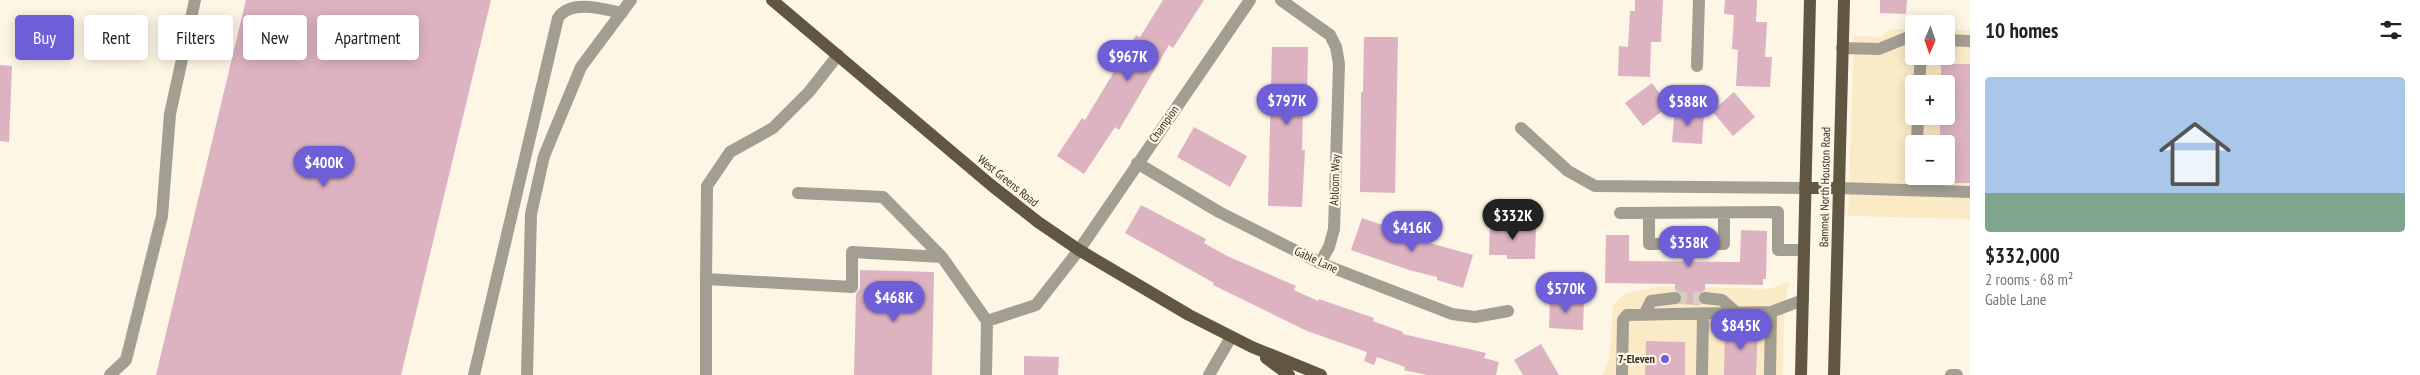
<!DOCTYPE html>
<meta charset="utf-8">
<style>
:root{--surface:#fff;--page:#f6f6f6;--text:#222;--muted:#767676;--accent:#6e5ed8}
body{margin:0;font-family:"PT Sans Narrow",sans-serif;background:var(--page);color:var(--text);height:100vh;display:flex;flex-direction:column;font-size:19px;white-space:nowrap}
*{box-sizing:border-box;margin:0}
p{font-size:16px;color:var(--muted)}
.icon{flex:none;width:28px;height:28px;fill:none;stroke:currentColor;stroke-width:2;stroke-linecap:round;stroke-linejoin:round}
.map{position:relative;flex:1;overflow:hidden}
.side{display:flex;flex-direction:column;background:var(--surface);width:450px}
.side>*{flex:none}
.guide{position:absolute;left:15px;top:15px;width:475px;height:45px;display:flex;gap:10px}
.needle{width:32px;rotate:182deg}
.fabs{position:absolute;left:1905px;top:15px;display:grid;gap:10px}
.fabs a{display:grid;place-items:center;width:50px;height:50px;border-radius:5px;background:var(--surface);box-shadow:0 2px 12px #0003;font-size:25px}
.price{position:absolute;translate:-50% -42px;padding:0 11px;border-radius:18px;background:var(--accent);color:#fff;font-size:16px;line-height:32px;filter:drop-shadow(0 1px 2px #0008)}
.price::after{content:'';position:absolute;left:50%;top:30px;width:15px;height:11px;margin-left:-8px;background:inherit;clip-path:polygon(0 0,100% 0,50% 100%)}
.price.on{background:#222;color:#fff}
ul{padding:0;list-style:none}
li{display:grid;align-content:center;gap:10px;height:265px;padding:0 15px}
li span{display:grid;place-items:center;height:155px;border-radius:5px;color:#555}
li>.icon{margin-inline-start:auto}
span .icon{width:90px;height:90px;fill:#fffc;stroke-width:1}
li b{font-size:21px}
h2{display:flex;justify-content:space-between;align-items:center;height:60px;padding:0 15px;font-size:21px}
.chip{padding:0 18px;border-radius:5px;background:var(--surface);box-shadow:0 2px 12px #0003;font-size:18px;line-height:45px}
.chip.on{background:var(--accent);color:#fff}
main{display:flex;flex:1;min-height:0}
.map>svg:first-child{display:block}
.built{fill:#fbeac6;fill-rule:evenodd}
.building{fill:#ddb2c1}
.lines{fill:none;stroke-linecap:round;stroke-linejoin:round}
.minor-tunnel{stroke:#d6cebe;stroke-width:12;stroke-dasharray:12 6;stroke-linecap:butt}
.minor{stroke:#a39e92;stroke-width:12}
.major{stroke:#605641;stroke-width:12}
.poi-dot{fill:#6e5ed8;stroke:#fef6e5;stroke-width:2}
.labels{text-anchor:middle;stroke-width:4.5;stroke-linejoin:round;paint-order:stroke}
.street-label{font-size:12px;fill:#342f24;stroke:#fef6e5}
.poi-label{font-size:12px;font-weight:bold;fill:#342f24;stroke:#fef6e5;text-anchor:end}
</style>
<main>
<div class="map">
<svg width="1970" height="375" viewBox="0 0 1970 375">
<rect width="100%" height="100%" fill="#fef6e5"/>
<path class="built" d="M1891,29H1914V56H1946V30H1970V219L1848,216L1854,36L1880,37ZM1914,84H1946V116H1914ZM1914,144H1946V176H1914Z
M1789,281L1784,313L1783,375H1602L1609,362L1613,305L1626,293L1662,286L1770,289Z"/>
<path class="building" d="M246,0H491L401,375H156Z
M1163,0H1204L1173,48L1169,45L1119,130L1115,127L1084,174L1057,156L1082,118L1085,120L1136,35L1140,37Z
M1635,0H1663L1661,42H1651L1650,77L1618,76L1619,46L1628,47L1630,11H1635Z
M1725,0H1757L1756,22H1767L1765,57H1772L1770,87L1736,86L1738,50L1732,49L1734,15L1724,14Z
M1880,0H1907L1906,14L1880,13Z
M1364,37H1398L1395,193L1360,192L1361,92H1363Z
M1272,47H1308L1307,107H1303L1302,150H1305L1302,207L1268,206Z
M1941,64H1970V183H1946V144H1940V116H1946V84H1941Z
M0,65L12,66L9,142L0,141Z
M1652,83L1669,106L1643,126L1625,103Z
M1734,92L1755,117L1733,136L1712,111Z
M1675,110L1704,112L1702,144L1672,142Z
M1194,127L1247,156L1230,187L1177,157Z
M1141,205L1206,239L1204,243L1227,256L1296,286L1294,290L1318,301L1319,299L1374,318L1373,321L1403,332V334L1486,353L1484,358L1499,362L1496,375H1427L1404,370L1405,367L1377,357L1374,365L1364,361L1367,352L1307,331L1213,285L1214,283L1125,233Z
M1362,218L1420,238L1419,240L1473,255L1463,288L1437,280V277L1409,270L1351,250Z
M1490,224L1536,225L1535,259H1507V255H1489Z
M1741,230L1767,231L1766,279H1763V285L1705,284V290L1699,293L1697,297L1700,305L1680,304L1683,297L1681,293L1675,290V284L1605,283L1606,235H1629V261L1740,262Z
M860,270L934,272L932,375H854L856,294L860,288Z
M1550,298L1584,300L1583,330L1549,328Z
M1725,326L1758,327L1756,375H1724Z
M1646,341L1685,342V375H1645Z
M1541,344L1559,375H1523L1514,360Z
M1024,356L1059,357L1058,375H1024Z"/>
<g class="lines">
<path class="minor-tunnel" d="M1675,298H1705"/>
<path class="minor" d="M1281,0L1330,35L1336,47L1339,64L1334,229L1329,247L1320,263
M1946,40L1970,41
M1842,48L1879,49L1906,38H1914
M838,55L809,92L773,128L730,152L707,186L706,279L852,287V252L942,257
M1697,66L1699,0
M1919,84L1921,56
M1521,128L1568,171L1595,186L1805,188
M1917,144L1918,116
M1137,163L1219,212L1320,263L1452,314L1475,317L1508,311
M1838,188L1970,192
M1915,190V176
M798,193L883,197L942,257L987,321L986,375
M1620,213L1778,212V250H1804
M1649,213V244H1724V213
M1705,298L1722,300L1737,313
M1644,315L1651,301L1675,298
M987,321L1036,305L1079,250L1250,0
M110,375L126,360L162,216L170,114L195,0
M474,375L558,18C570,0 600,8 622,13
M527,375L531,214L544,156L581,67L631,0
M706,375V279
M1209,375L1231,337
M1622,375L1623,320L1627,315L1771,312L1803,300
M1702,375L1703,314
M1770,375L1771,312
M1951,375H1957"/>
<path class="major" d="M772,0L991,185L1038,222L1079,250L1189,315L1252,347L1321,375
M1805,188H1838
M1266,358L1289,375
M1801,375L1810,0
M1834,375L1844,0"/>
</g>
<circle class="poi-dot" cx="1665" cy="359" r="5"/>
<g class="labels">
<g class="street-label">
<text transform="translate(1164 124) rotate(-55)" y="4">Champion</text>
<text transform="translate(1335 180) rotate(-88)" y="4">Abloom Way</text>
<text transform="translate(1008 181) rotate(39)" y="4">West Greens Road</text>
<text transform="translate(1825 187) rotate(-89)" y="4">Bammel North Houston Road</text>
<text transform="translate(1316 260) rotate(25)" y="4">Gable Lane</text>
</g>
<g class="poi-label">
<text x="1655" y="363">7-Eleven</text>
</g>
</g>
</svg>
<div class="fabs">
<a><svg class="needle" viewBox="-14 -14 28 28"><path d="M0-13l5 13h-10z" fill="#e53935"/><path d="M0 13l5-13h-10z" fill="#767676"/></svg></a>
<a>+</a>
<a>−</a>
</div>
<b class="price" style="left:1128px;top:82px">$967K</b>
<b class="price" style="left:1287px;top:126px">$797K</b>
<b class="price" style="left:1688px;top:127px">$588K</b>
<b class="price" style="left:324px;top:188px">$400K</b>
<b class="price on" style="left:1513px;top:241px">$332K</b>
<b class="price" style="left:1412px;top:253px">$416K</b>
<b class="price" style="left:1689px;top:268px">$358K</b>
<b class="price" style="left:1566px;top:314px">$570K</b>
<b class="price" style="left:894px;top:323px">$468K</b>
<b class="price" style="left:1741px;top:351px">$845K</b>
<div class="guide">
<a class="chip on">Buy</a>
<a class="chip">Rent</a>
<a class="chip">Filters</a>
<a class="chip">New</a>
<a class="chip">Apartment</a>
</div>
</div>
<section class="side">
<h2>10 homes<svg class="icon" aria-label="filters" viewBox="0 0 24 24"><path d="M4 7h16M4 17h16"/><circle cx="9" cy="7" r="2"/><circle cx="15" cy="17" r="2"/></svg></h2>
<ul>
<li><span style="background:linear-gradient(#a9c7e8 75%,#7fa58c 0)"><svg class="icon" aria-label="home" viewBox="0 0 24 24"><path d="M3 11l9-7 9 7M6 9v11h12V9"/></svg></span><div><b>$332,000</b><p>2 rooms · 68 m²</p><p>Gable Lane</p></div></li>
</ul>
</section>
</main>
